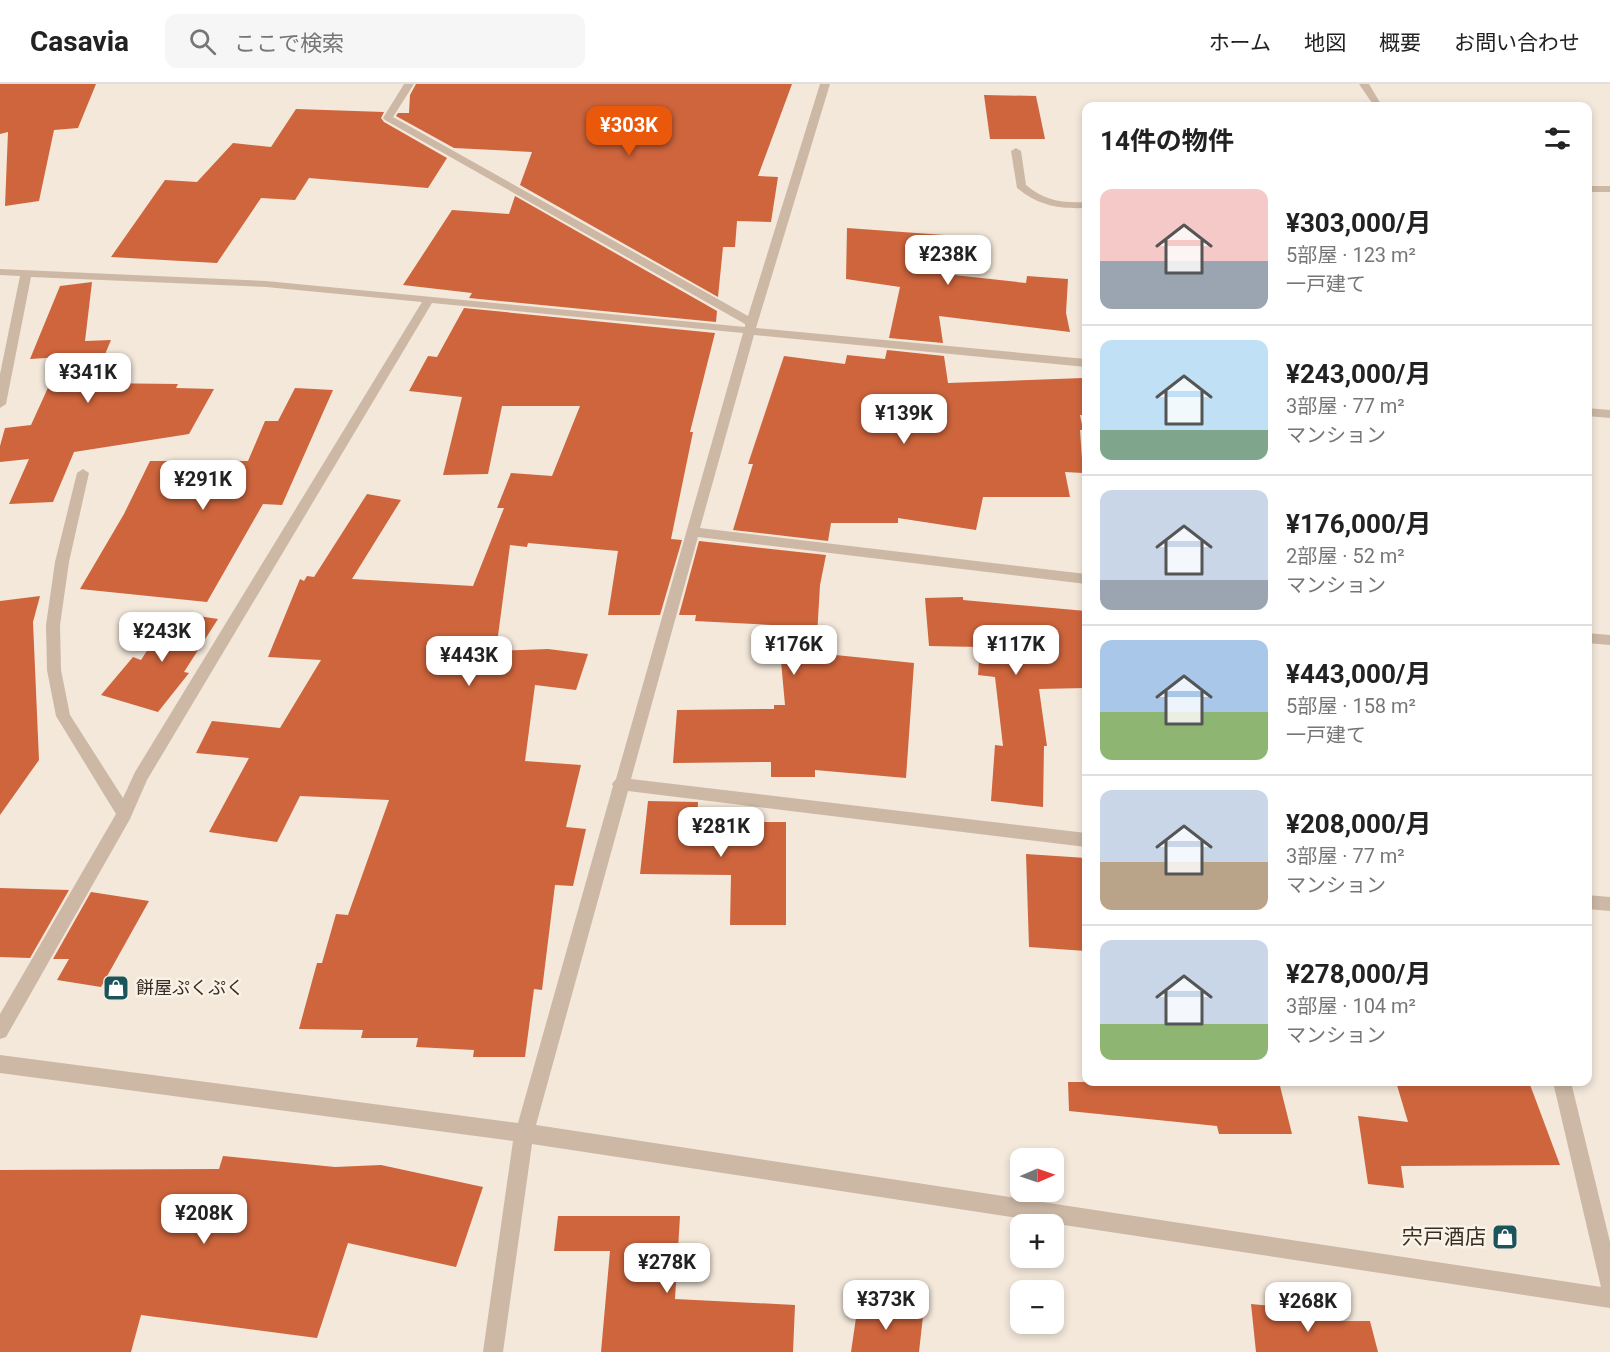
<!DOCTYPE html>
<html lang="ja">
<meta charset="utf-8">
<style>
:root{--surface:#fff;--page:#f6f6f6;--text:#222;--muted:#767676;--line:#e0e0e0;--accent:#ea580c}
body{margin:0;font-family:Roboto,"Noto Sans JP",sans-serif;background:var(--page);color:var(--text);height:100vh;display:flex;flex-direction:column;font-size:22px;white-space:nowrap}
*{box-sizing:border-box;margin:0}
p{font-size:20px;color:var(--muted)}
.icon{flex:none;width:33px;height:33px;fill:none;stroke:currentColor;stroke-width:2;stroke-linecap:round;stroke-linejoin:round}
.map{position:relative;flex:1;overflow:hidden}
.panel{position:absolute;left:1082px;top:18px;width:510px;height:984px;display:flex;flex-direction:column;background:var(--surface);border-radius:12px;box-shadow:0 3px 9px #0003}
.panel>*{flex:none}
.needle{width:39px;rotate:88deg}
.tools{position:absolute;left:1010px;top:1064px;display:grid;gap:12px}
.tools a{display:grid;place-items:center;width:54px;height:54px;border-radius:12px;background:var(--surface);box-shadow:0 3px 9px #0003;font-size:30px}
.price{position:absolute;translate:-50% -51px;padding:0 14px;border-radius:12px;background:#fff;color:#222;font-size:20px;line-height:39px;filter:drop-shadow(0 2px 3px #0008)}
.price::after{content:'';position:absolute;left:50%;top:36px;width:18px;height:14px;margin-left:-9px;background:inherit;clip-path:polygon(0 0,100% 0,50% 100%)}
.price.active{background:var(--accent);color:#fff}
ul{padding:0;list-style:none}
li{display:flex;align-items:center;gap:18px;height:150px;padding:0 18px}
li+li{border-top:2px solid var(--line)}
li span{display:grid;place-items:center;flex:none;width:168px;height:120px;border-radius:12px;color:#555}
li>.icon{margin-inline-start:auto}
span .icon{width:72px;height:72px;fill:#fffc;stroke-width:1}
li b{font-size:26px}
h2{display:flex;justify-content:space-between;align-items:center;height:72px;padding:0 18px;font-size:26px}
header{display:flex;align-items:center;gap:36px;box-sizing:border-box;height:84px;padding:0 30px;background:var(--surface);border-bottom:2px solid var(--line)}
header strong{font-size:28px}
nav{display:flex;gap:33px;margin-inline-start:auto;font-size:21px}
.search{width:420px;height:54px;background:var(--page);display:flex;align-items:center;gap:15px;box-sizing:border-box;padding:0 21px;border-radius:12px;color:var(--muted);font-size:22px}
.map>svg:first-child{display:block}
.building{fill:#ce653d}
.lines{fill:none;stroke-linecap:round;stroke-linejoin:round}
.minor{fill:#ccb8a5;fill-rule:evenodd}
.labels{text-anchor:middle;stroke-width:5;stroke-linejoin:round;paint-order:stroke}
.poi-label{font-size:18px;fill:#372c27;stroke:#fbf2e6;text-anchor:start}
.near-poi-label{font-size:21px;fill:#372c27;stroke:#fbf2e6;text-anchor:end}
</style>
<header>
<strong>Casavia</strong>
<div class="search"><svg class="icon" aria-label="search" viewBox="0 0 24 24"><circle cx="10" cy="10" r="6"/><path d="M15 15l6 6"/></svg>ここで検索</div>
<nav><a>ホーム</a><a>地図</a><a>概要</a><a>お問い合わせ</a></nav>
</header>
<div class="map">
<svg width="1610" height="1268" viewBox="0 0 1610 1268">
<rect width="100%" height="100%" fill="#f3e8da"/>
<path class="building" d="M0,0H96L78,44L54,46L39,117L5,122L8,48L0,50Z
M416,0H792L758,92L778,93L771,138L737,137L735,163H723L718,213L520,101L532,68L454,64L396,32L398,29H409L410,11Z
M984,11L1036,12L1045,55H990Z
M296,25L384,28L381,34L384,38L447,74L428,104L309,94L295,116L261,114L217,179L111,173L165,96L197,98L233,59L271,63Z
M515,112L717,227L716,238L469,214L472,209L403,201L452,126L509,130Z
M847,144L958,152L954,191L1026,199L1027,192L1068,195L1066,229L1070,248L939,232L943,259L889,254L900,203L846,195Z
M92,198L85,257L111,256L93,299L178,300L176,304L214,305L189,350L74,368L53,418L9,420L29,375L0,378V362L5,344L31,341L62,273L30,275L60,202Z
M464,224L715,249L690,348H693L671,455L682,456L660,531H608L618,467L528,459L527,463L510,461L496,567L548,565L588,570L576,606L535,601L525,677L581,681L566,743L586,745L573,802L555,801L542,906L534,905L525,973H473L474,966L416,963L418,954H361L363,946L299,945L317,879H322L336,830L348,831L389,716L300,712L277,758L209,748L249,674L196,669L212,637L280,644L321,576L268,573L300,495L304,497L307,492L314,493L367,410L401,416L352,495L473,502L504,424H497L511,389L552,392L580,322H502L488,390L443,391L462,313L409,307L428,272L437,273Z
M887,266L944,272L948,299L1083,294L1086,331H1080L1083,346H1080L1083,389L1065,388L1070,413H983L976,446L898,434V439H831L828,457L733,446L753,380H748L784,272L845,280L847,271L885,275Z
M295,304L333,306L282,421L263,420L207,518L80,505L124,430L150,377H248L265,337H278Z
M699,457L826,471L820,501L816,569L914,579L906,694L815,686V693H771V678L673,679L677,626L774,625V621H785L779,555L770,554L772,541L695,537L696,531H679Z
M40,512L33,538L39,676L0,731V517Z
M963,513V516L1086,527V604L1039,605L1047,662H1044L1043,723L991,717L995,661L1003,662L995,593L978,591L980,563L929,562L925,514Z
M172,528L218,535L184,588L189,589L158,628L101,611L133,573L141,576Z
M648,717L698,718L697,738H786V841H730L731,791L640,790Z
M1026,770L1086,774V867L1029,863Z
M0,804L69,806L30,874L0,873Z
M91,808L149,817L101,903L57,896L69,875H53Z
M1068,998H1279L1292,1050H1219L1217,1042L1069,1027Z
M1396,998H1529L1560,1081L1401,1082L1404,1104L1368,1100L1358,1032L1408,1038Z
M223,1072L335,1083L381,1081L483,1103L456,1183L348,1159L317,1254L141,1231L131,1268H0V1086L219,1085Z
M558,1132H680L675,1215L795,1221L793,1268H601L610,1167H554Z
M858,1220L923,1232L919,1268H851Z
M1251,1220L1302,1225L1304,1237H1370L1378,1268H1256Z"/>
<g class="lines">
<path class="minor" d="M404,0H414L393,33L748,232L820,0H830L756,244L1086,275V283L754,251L700,444L1086,490V500L698,453L631,695L1086,749V763L628,707L536,1041L1601,1203L1553,998H1571L1610,1158V1224L532,1060L503,1268H483L513,1057L0,989V971L518,1039L613,702L612,700L616,695L743,249L432,219L147,696L130,735L6,953L0,955V930L116,730L56,632L47,586L46,541L55,478L77,389L83,385L89,389L69,478L60,541L61,586L70,631L123,714L135,688L422,218L266,203L31,193L6,320L0,324V290L20,192L0,191V185L266,197L745,243V240L385,36L383,34Z
M1359,0H1369L1382,22H1374Z
M1016,64L1021,67L1026,101C1045,117 1062,119 1086,118V124C1059,125 1039,122 1017,104L1011,67Z
M1587,102H1610V108H1587Z
M1587,324L1610,326V334L1587,332Z
M1587,549L1610,551V561L1587,559Z
M1587,811L1610,813V827L1587,825Z"/>
</g>
<defs>
<g id="shop-square" transform="scale(1.35)"><rect x="-9" y="-9" width="18" height="18" rx="4" fill="#19555b" stroke="#fbf2e6"/><path d="M-5-2.5h2.3a2.7 3.5 0 0 1 5.4 0H5L5.5 6h-11ZM-1.5-2.5h3a1.5 2.3 0 0 0-3 0Z" fill="#fff"/></g>
</defs>
<g fill-rule="evenodd">
<use href="#shop-square" x="116" y="904"/>
<use href="#shop-square" x="1505" y="1153"/>
</g>
<g class="labels">
<g class="poi-label">
<text x="136" y="910">餅屋ぷくぷく</text>
</g>
<g class="near-poi-label">
<text x="1486" y="1160">宍戸酒店</text>
</g>
</g>
</svg>
<div class="tools">
<a><svg class="needle" viewBox="-14 -14 28 28"><path d="M0-13l5 13h-10z" fill="#e53935"/><path d="M0 13l5-13h-10z" fill="#767676"/></svg></a>
<a>+</a>
<a>−</a>
</div>
<b class="price active" style="left:629px;top:73px">¥303K</b>
<b class="price" style="left:948px;top:202px">¥238K</b>
<b class="price" style="left:88px;top:320px">¥341K</b>
<b class="price" style="left:904px;top:361px">¥139K</b>
<b class="price" style="left:203px;top:427px">¥291K</b>
<b class="price" style="left:162px;top:579px">¥243K</b>
<b class="price" style="left:794px;top:592px">¥176K</b>
<b class="price" style="left:1016px;top:592px">¥117K</b>
<b class="price" style="left:469px;top:603px">¥443K</b>
<b class="price" style="left:721px;top:774px">¥281K</b>
<b class="price" style="left:204px;top:1161px">¥208K</b>
<b class="price" style="left:667px;top:1210px">¥278K</b>
<b class="price" style="left:886px;top:1247px">¥373K</b>
<b class="price" style="left:1308px;top:1249px">¥268K</b>
<section class="panel">
<h2>14件の物件<svg class="icon" aria-label="filters" viewBox="0 0 24 24"><path d="M4 7h16M4 17h16"/><circle cx="9" cy="7" r="2"/><circle cx="15" cy="17" r="2"/></svg></h2>
<ul>
<li><span style="background:linear-gradient(#f6c9c9 60%,#9aa5b1 0)"><svg class="icon" aria-label="home" viewBox="0 0 24 24"><path d="M3 11l9-7 9 7M6 9v11h12V9"/></svg></span><div><b>¥303,000/月</b><p>5部屋 · 123 m²</p><p>一戸建て</p></div></li>
<li><span style="background:linear-gradient(#bfe0f5 75%,#7fa58c 0)"><svg class="icon" aria-label="home" viewBox="0 0 24 24"><path d="M3 11l9-7 9 7M6 9v11h12V9"/></svg></span><div><b>¥243,000/月</b><p>3部屋 · 77 m²</p><p>マンション</p></div></li>
<li><span style="background:linear-gradient(#c9d6e8 75%,#9aa5b1 0)"><svg class="icon" aria-label="home" viewBox="0 0 24 24"><path d="M3 11l9-7 9 7M6 9v11h12V9"/></svg></span><div><b>¥176,000/月</b><p>2部屋 · 52 m²</p><p>マンション</p></div></li>
<li><span style="background:linear-gradient(#a9c7e8 60%,#8fb573 0)"><svg class="icon" aria-label="home" viewBox="0 0 24 24"><path d="M3 11l9-7 9 7M6 9v11h12V9"/></svg></span><div><b>¥443,000/月</b><p>5部屋 · 158 m²</p><p>一戸建て</p></div></li>
<li><span style="background:linear-gradient(#c9d6e8 60%,#b9a48a 0)"><svg class="icon" aria-label="home" viewBox="0 0 24 24"><path d="M3 11l9-7 9 7M6 9v11h12V9"/></svg></span><div><b>¥208,000/月</b><p>3部屋 · 77 m²</p><p>マンション</p></div></li>
<li><span style="background:linear-gradient(#c9d6e8 70%,#8fb573 0)"><svg class="icon" aria-label="home" viewBox="0 0 24 24"><path d="M3 11l9-7 9 7M6 9v11h12V9"/></svg></span><div><b>¥278,000/月</b><p>3部屋 · 104 m²</p><p>マンション</p></div></li>
</ul>
</section>
</div>
